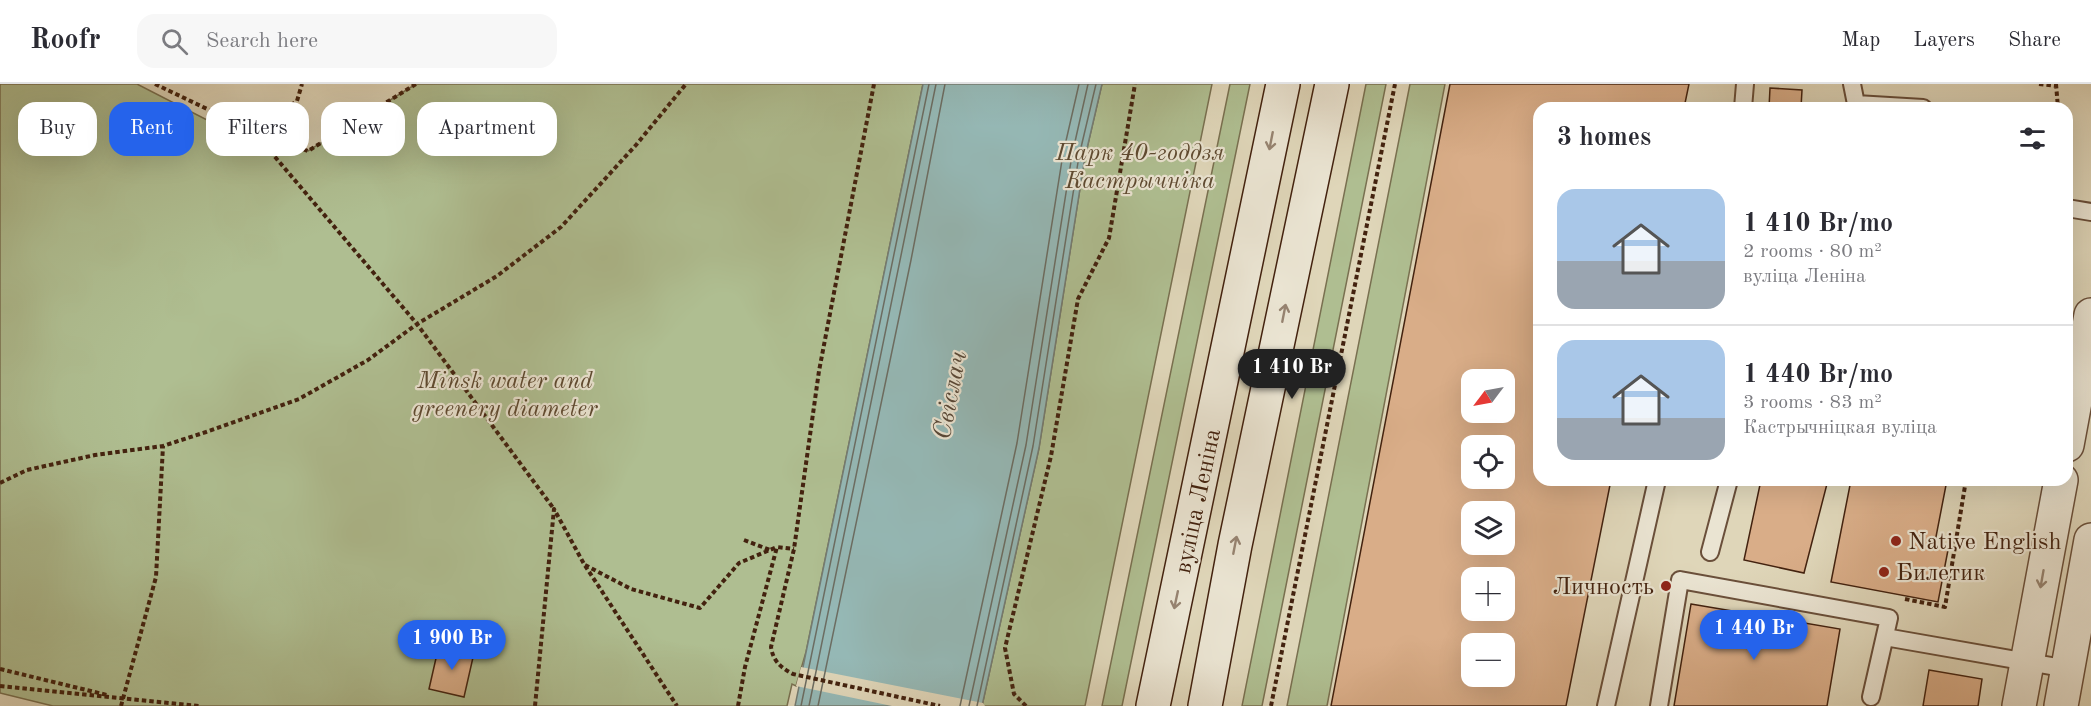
<!DOCTYPE html>
<meta charset="utf-8">
<style>
:root{--surface:#fff;--page:#f7f7f7;--text:#2b2b33;--muted:#7c7c81;--line:#e1e1e2;--accent:#2563eb}
body{margin:0;font-family:"Old Standard TT",serif;background:var(--page);color:var(--text);height:100vh;display:flex;flex-direction:column;font-size:22px;white-space:nowrap}
*{box-sizing:border-box;margin:0}
p{font-size:20px;color:var(--muted)}
.icon{flex:none;width:33px;height:33px;fill:none;stroke:currentColor;stroke-width:2;stroke-linecap:round;stroke-linejoin:round}
.map{position:relative;flex:1;overflow:hidden}
.drawer{position:absolute;left:1533px;top:18px;width:540px;height:384px;display:flex;flex-direction:column;background:var(--surface);border-radius:18px;box-shadow:0 6px 24px #0002}
.drawer>*{flex:none}
.guide{position:absolute;left:18px;top:18px;width:570px;height:54px;display:flex;gap:12px}
.needle{width:39px;rotate:238deg}
.buttons{position:absolute;left:1461px;top:285px;display:grid;gap:12px}
.buttons a{display:grid;place-items:center;width:54px;height:54px;border-radius:12px;background:var(--surface);box-shadow:0 6px 24px #0002;font-size:30px}
.price{position:absolute;translate:-50% -51px;padding:0 14px;border-radius:21px;background:var(--accent);color:#fff;font-size:20px;line-height:39px;filter:drop-shadow(0 2px 3px #0008)}
.price::after{content:'';position:absolute;left:50%;top:36px;width:18px;height:14px;margin-left:-9px;background:inherit;clip-path:polygon(0 0,100% 0,50% 100%)}
.price.active{background:#222;color:#fff}
ul{padding:0;list-style:none}
li{display:flex;align-items:center;gap:18px;height:150px;padding:0 24px}
li+li{border-top:2px solid var(--line)}
li span{display:grid;place-items:center;flex:none;width:168px;height:120px;border-radius:18px;color:#555}
li>.icon{margin-inline-start:auto}
span .icon{width:72px;height:72px;fill:#fffc;stroke-width:1}
li b{font-size:26px}
h2{display:flex;justify-content:space-between;align-items:center;height:72px;padding:0 24px;font-size:26px}
.chip{padding:0 21px;border-radius:18px;background:var(--surface);box-shadow:0 6px 24px #0002;font-size:21px;line-height:54px}
.chip.active{background:var(--accent);color:#fff}
header{display:flex;align-items:center;gap:36px;box-sizing:border-box;height:84px;padding:0 30px;background:var(--surface);border-bottom:2px solid var(--line)}
header strong{font-size:28px}
nav{display:flex;gap:33px;margin-inline-start:auto;font-size:21px}
.search{width:420px;height:54px;background:var(--page);display:flex;align-items:center;gap:15px;box-sizing:border-box;padding:0 21px;border-radius:18px;color:var(--muted);font-size:22px}
.map>svg:first-child{display:block}
.green{fill:#afbe91;stroke:#797050;stroke-width:1.5}
.water{fill:#95b8b5;stroke:#747c73;stroke-width:1.5}
.pier{fill:#dfd6b9}
.lines{fill:none;stroke-linecap:round;stroke-linejoin:round}
.shore{stroke:#6c6d62;stroke-width:1.5}
.building{fill:#d9ad88;stroke:#43220f;stroke-width:1.5;fill-rule:evenodd}
.lane-casing{stroke:#6a4f3a;stroke-width:20}
.street-casing{stroke:#6a4f3a;stroke-width:36}
.secondary-casing{stroke:#43220f;stroke-width:36}
.path{stroke:#43220f;stroke-width:4;stroke-dasharray:4.5 3;stroke-linecap:butt}
.lane{stroke:#eae4d2;stroke-width:16}
.street{stroke:#eae4d2;stroke-width:33}
.secondary{stroke:#eae4d2;stroke-width:33}
.oneway{stroke:#968370}
.poi-dot{fill:#8f2418;stroke:#eae4d2;stroke-width:2}
.labels{text-anchor:middle;stroke-width:4.5;stroke-linejoin:round;paint-order:stroke}
.park-label{font-size:24px;font-style:italic;fill:#5e4930;stroke:#eae4d2}
.street-label{font-size:24px;fill:#43220f;stroke:#eae4d2}
.poi-label{font-size:24px;fill:#43220f;stroke:#eae4d2;text-anchor:start}
.water-label{font-size:26px;font-style:italic;fill:#584838;stroke:#eae4d2}
</style>
<header>
<strong>Roofr</strong>
<div class="search"><svg class="icon" aria-label="search" viewBox="0 0 24 24"><circle cx="10" cy="10" r="6"/><path d="M15 15l6 6"/></svg>Search here</div>
<nav><a>Map</a><a>Layers</a><a>Share</a></nav>
</header>
<div class="map">
<svg width="2091" height="622" viewBox="0 0 2091 622">
<rect width="100%" height="100%" fill="#dfd6b9"/>
<filter id="stains"><feTurbulence type="fractalNoise" baseFrequency=".00333" numOctaves="4"/><feColorMatrix values="0 0 0 0 .2 0 0 0 0 .09 0 0 0 0 .02 0 0 0 .5 -.17"/></filter>
<radialGradient id="worn" r=".72"><stop offset=".6" stop-color="#630" stop-opacity="0"/><stop offset="1" stop-color="#630" stop-opacity=".3"/></radialGradient>
<path class="green" d="M0,0H137L246,56L308,67L416,0H923L806,568L796,602L792,600L787,622H53L0,609Z
M1102,0H1212L1085,622H982L1039,364L1085,73Z
M1230,0H1250L1122,622H1102Z
M1366,0H1386L1262,622H1242Z
M1410,0H1445L1327,622H1287Z"/>
<path class="water" d="M923,0H1102L1085,73L1039,364L982,622H795Z"/>
<path class="pier" d="M801,583L983,619L985,622H892L796,602Z"/>
<g class="lines">
<path class="shore" d="M801,622L929,0
M809,622L936,0
M818,622L911,176L945,0
M960,622L1017,359L1063,70L1079,0
M969,622L1026,361L1072,71L1088,0
M977,622L1033,362L1079,72L1096,0"/>
</g>
<path class="building" d="M1450,0H1689L1684,24H1539V396H1611L1566,622H1331ZM1472,296H1504V328H1472ZM1472,362H1504V394H1472ZM1472,428H1504V460H1472ZM1472,494H1504V526H1472ZM1472,560H1504V592H1472Z
M1770,4L1802,6L1801,24H1769Z
M1761,396H1828L1804,489L1744,476Z
M1851,396H1947L1934,463L1948,466L1938,518L1831,498Z
M1691,520L1840,545L1827,622H1674Z
M439,561L474,569L464,613L429,605Z
M1929,586L1982,595L1978,622H1923Z"/>
<g class="lines">
<g class="lane-casing">
<path id="lane" d="M1852,0L1856,20L1923,24
M1743,24L1745,0
M2067,124L2091,128
M1710,468L1729,396
M1885,553L2068,585
M1606,622L1657,396
M1659,622L1680,496L1889,534L1871,613"/>
</g>
<g class="street-casing">
<path id="street" d="M2067,361L2091,231
M2019,622L2061,396
M2061,622L2091,456"/>
</g>
<g class="secondary-casing">
<path id="secondary" d="M1153,622L1283,0
M1205,622L1235,461L1332,0"/>
</g>
<path class="path" d="M155,0L253,47L417,240L554,425
M874,0L819,287L794,465L771,563C773,577 781,584 793,590L940,622
M2039,0L2057,2
M2056,0L2058,24
M254,47L308,67L416,0
M254,47L297,17L302,0
M0,399L27,386L95,371L163,362L206,348L299,315L368,276L417,240L497,192L561,143L636,61L686,0
M744,456L770,466
M585,481L631,505L700,524L739,479L777,463
M1905,515L1945,523L1966,396
M0,585L107,611
M0,602L199,622
M121,622L156,493L163,362
M535,622L554,425L584,480L677,622
M738,622L745,583L777,463L794,465
M1026,622L1014,610L1005,564L1051,372L1078,215L1109,154L1135,0
M1271,622L1395,0"/>
<use href="#lane" class="lane"/>
<use href="#street" class="street"/>
<use href="#secondary" class="secondary"/>
</g>
<defs><path id="oneway-shaft" d="M-6 0H5M1.5-3L5.5 0L1.5 3" fill="none" stroke-width="1.6" stroke-linecap="round" stroke-linejoin="round" transform="scale(1.5)"/></defs>
<g class="oneway">
<use href="#oneway-shaft" transform="translate(1271 57) rotate(101)"/>
<use href="#oneway-shaft" transform="translate(1284 229) rotate(-79)"/>
<use href="#oneway-shaft" transform="translate(1235 461) rotate(-79)"/>
<use href="#oneway-shaft" transform="translate(2042 495) rotate(100)"/>
<use href="#oneway-shaft" transform="translate(1176 516) rotate(102)"/>
</g>
<g class="poi-dot">
<circle cx="1896" cy="457" r="6"/>
<circle cx="1884" cy="488" r="6"/>
<circle cx="1666" cy="502" r="6"/>
</g>
<g class="labels">
<g class="park-label">
<text x="1140" y="76">Парк 40-годдзя<tspan x="1140" dy="28">Кастрычніка</tspan></text>
<text x="505" y="304">Minsk water and<tspan x="505" dy="28">greenery diameter</tspan></text>
</g>
<g class="street-label">
<text transform="translate(1197 417) rotate(-78)" y="8">вуліца Леніна</text>
</g>
<g class="poi-label">
<text x="1908" y="465">Native English</text>
<text x="1896" y="496">Билетик</text>
<text x="1654" y="510" text-anchor="end">Личность</text>
</g>
<g class="water-label">
<text transform="translate(949 311) rotate(-79)" y="9">Свіслач</text>
</g>
</g>
<rect width="100%" height="100%" filter="url(#stains)"/>
<rect width="100%" height="100%" fill="url(#worn)"/>
</svg>
<div class="buttons">
<a><svg class="needle" viewBox="-14 -14 28 28"><path d="M0-13l5 13h-10z" fill="#e53935"/><path d="M0 13l5-13h-10z" fill="#7c7c81"/></svg></a>
<a><svg class="icon" aria-label="locate" viewBox="0 0 24 24"><circle cx="12" cy="12" r="6"/><path d="M12 2v4M12 18v4M2 12h4M18 12h4"/></svg></a>
<a><svg class="icon" aria-label="layers" viewBox="0 0 24 24"><path d="M12 4l9 5-9 5-9-5zM3 14l9 5 9-5"/></svg></a>
<a>+</a>
<a>−</a>
</div>
<b class="price active" style="left:1292px;top:316px">1 410 Br</b>
<b class="price" style="left:1754px;top:577px">1 440 Br</b>
<b class="price" style="left:452px;top:587px">1 900 Br</b>
<div class="guide">
<a class="chip">Buy</a>
<a class="chip active">Rent</a>
<a class="chip">Filters</a>
<a class="chip">New</a>
<a class="chip">Apartment</a>
</div>
<section class="drawer">
<h2>3 homes<svg class="icon" aria-label="filters" viewBox="0 0 24 24"><path d="M4 7h16M4 17h16"/><circle cx="9" cy="7" r="2"/><circle cx="15" cy="17" r="2"/></svg></h2>
<ul>
<li><span style="background:linear-gradient(#a9c7e8 60%,#9aa5b1 0)"><svg class="icon" aria-label="home" viewBox="0 0 24 24"><path d="M3 11l9-7 9 7M6 9v11h12V9"/></svg></span><div><b>1 410 Br/mo</b><p>2 rooms · 80 m²</p><p>вуліца Леніна</p></div></li>
<li><span style="background:linear-gradient(#a9c7e8 65%,#9aa5b1 0)"><svg class="icon" aria-label="home" viewBox="0 0 24 24"><path d="M3 11l9-7 9 7M6 9v11h12V9"/></svg></span><div><b>1 440 Br/mo</b><p>3 rooms · 83 m²</p><p>Кастрычніцкая вуліца</p></div></li>
</ul>
</section>
</div>
